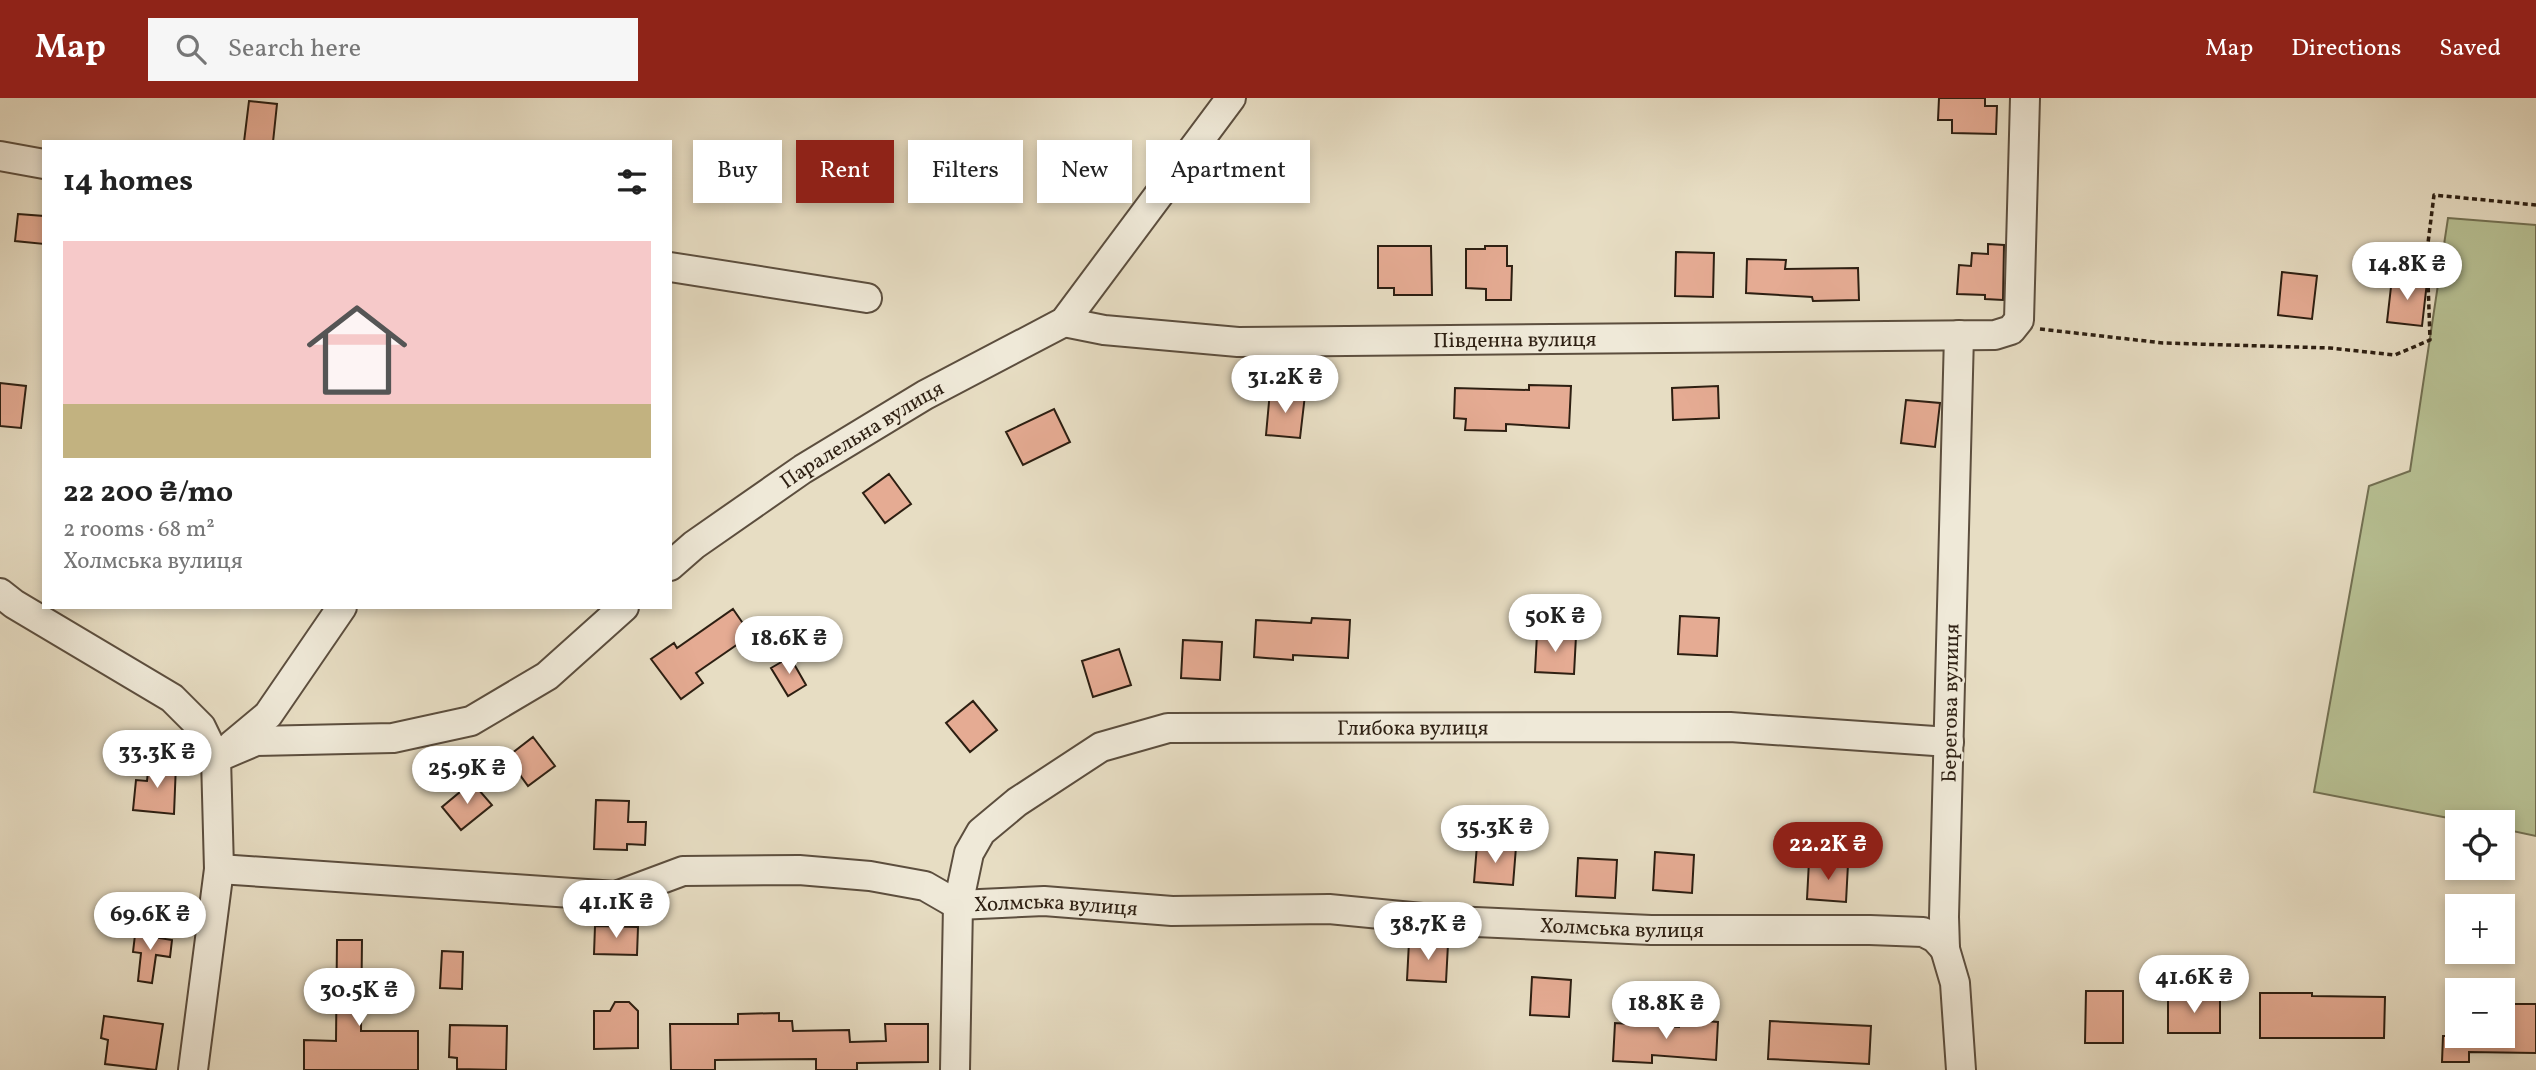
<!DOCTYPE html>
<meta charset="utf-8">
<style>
:root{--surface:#fff;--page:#f6f6f6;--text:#222;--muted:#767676;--line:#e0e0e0;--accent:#8f2418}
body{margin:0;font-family:Vollkorn,serif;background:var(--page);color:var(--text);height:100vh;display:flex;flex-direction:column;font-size:26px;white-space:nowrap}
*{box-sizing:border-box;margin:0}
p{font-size:23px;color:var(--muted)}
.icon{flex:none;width:38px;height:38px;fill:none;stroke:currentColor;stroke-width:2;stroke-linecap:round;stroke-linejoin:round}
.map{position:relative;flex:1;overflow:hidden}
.sheet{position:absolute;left:42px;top:42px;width:630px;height:469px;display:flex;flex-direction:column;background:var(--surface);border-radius:0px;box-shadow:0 4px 10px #0003}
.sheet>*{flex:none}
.banner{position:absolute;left:693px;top:42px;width:665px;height:63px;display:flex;gap:14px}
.controls{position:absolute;left:2445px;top:712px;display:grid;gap:14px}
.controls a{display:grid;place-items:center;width:70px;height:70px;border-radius:0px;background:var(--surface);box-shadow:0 4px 10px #0003;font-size:35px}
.price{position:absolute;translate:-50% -60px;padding:0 16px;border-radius:24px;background:#fff;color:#222;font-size:23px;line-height:46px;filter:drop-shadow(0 2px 4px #0008)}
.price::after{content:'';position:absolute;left:50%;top:42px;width:21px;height:16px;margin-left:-10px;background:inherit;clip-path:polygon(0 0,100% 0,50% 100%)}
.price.active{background:var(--accent);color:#fff}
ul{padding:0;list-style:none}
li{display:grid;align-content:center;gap:14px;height:371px;padding:0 21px}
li+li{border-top:2px solid var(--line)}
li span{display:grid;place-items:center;height:217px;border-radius:0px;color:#555}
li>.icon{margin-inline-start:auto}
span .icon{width:126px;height:126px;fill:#fffc;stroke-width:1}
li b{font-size:30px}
h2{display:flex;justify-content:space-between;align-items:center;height:84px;padding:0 21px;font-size:30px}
.pill{padding:0 24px;border-radius:0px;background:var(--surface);box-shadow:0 4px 10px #0003;font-size:24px;line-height:63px}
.pill.active{background:var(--accent);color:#fff}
header{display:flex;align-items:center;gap:42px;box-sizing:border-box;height:98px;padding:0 35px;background:var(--accent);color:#fff}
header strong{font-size:33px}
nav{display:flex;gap:38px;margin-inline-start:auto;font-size:24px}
.search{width:490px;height:63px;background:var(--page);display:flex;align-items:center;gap:18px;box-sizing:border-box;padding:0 24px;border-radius:0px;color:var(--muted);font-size:26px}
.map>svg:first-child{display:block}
.green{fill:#b7c093;stroke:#727052;stroke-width:2}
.building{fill:#e5ab93;stroke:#2d1f12;stroke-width:2}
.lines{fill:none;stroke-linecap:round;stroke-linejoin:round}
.minor-casing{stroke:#5c4e3e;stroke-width:32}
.path{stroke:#2d1f12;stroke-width:3.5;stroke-dasharray:5 3.5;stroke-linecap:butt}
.minor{stroke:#efe9d8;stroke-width:28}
.labels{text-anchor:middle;stroke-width:5;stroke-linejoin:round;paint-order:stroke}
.street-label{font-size:21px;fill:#2d1f12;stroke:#efe9d8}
</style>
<header>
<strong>Map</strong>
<div class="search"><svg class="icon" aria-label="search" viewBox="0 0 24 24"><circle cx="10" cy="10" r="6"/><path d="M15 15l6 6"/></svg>Search here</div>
<nav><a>Map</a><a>Directions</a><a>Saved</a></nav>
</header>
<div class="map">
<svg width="2536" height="972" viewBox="0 0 2536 972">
<rect width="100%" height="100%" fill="#e7ddc3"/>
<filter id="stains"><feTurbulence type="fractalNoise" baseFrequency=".00286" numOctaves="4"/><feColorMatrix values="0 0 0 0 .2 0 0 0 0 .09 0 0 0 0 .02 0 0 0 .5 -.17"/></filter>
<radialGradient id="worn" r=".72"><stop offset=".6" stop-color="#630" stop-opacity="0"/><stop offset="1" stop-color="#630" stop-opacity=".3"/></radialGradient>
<path class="green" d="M2448,120L2536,127V738L2503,731L2502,724H2469L2314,694L2369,388L2410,373Z"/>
<path class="building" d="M1939,0H1985V8H1997L1996,36L1952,35V22H1938Z
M249,3L277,6L273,44H244Z
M18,116L44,118V146L15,143Z
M1988,146L2004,147L2003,202L1985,201V197L1957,196L1959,167L1971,168L1972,155L1988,156Z
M1378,148H1431L1432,197H1394V190H1378Z
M1485,148H1507V168H1512L1511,202H1486V191L1466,190V151H1485Z
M1676,154L1714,155L1713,199L1675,198Z
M1747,161L1786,162L1785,171L1858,170L1859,202L1813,203L1812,199L1746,195Z
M2282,174L2317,178L2312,221L2278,217Z
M2392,180L2427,184L2422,228L2387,224Z
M0,285L26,288L21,330L0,328Z
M1529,287L1571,288L1569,330L1506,326V333L1465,332L1466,321L1454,320L1455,290L1529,292Z
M1718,288L1719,320L1673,322L1672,290Z
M1270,293L1305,297L1300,340L1266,337Z
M1906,302L1940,305L1935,349L1901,345Z
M1054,311L1070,344L1023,367L1006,334Z
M889,376L911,406L885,425L863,395Z
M733,511L751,537L696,575L703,585L681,601L651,561L674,545L677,550Z
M1680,518L1719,520L1717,558L1678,556Z
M1312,520L1350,522L1348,560L1293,557V562L1254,559L1256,522L1311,525Z
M1537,536L1576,538L1574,576L1535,574Z
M1183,542L1222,544L1220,582L1181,580Z
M1119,551L1131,587L1093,599L1082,563Z
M790,559L806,587L788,598L771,570Z
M973,603L997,632L970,654L946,625Z
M533,639L555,668L528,688L507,659Z
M149,664L176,666L174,716L133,712L136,682L147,683Z
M472,684L492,707L461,732L442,709Z
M596,702L629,703L628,724H646L645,747L627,746V752L594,751Z
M1477,747L1516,749L1513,787L1474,784Z
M1655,754L1694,757L1692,795L1653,792Z
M1578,760L1617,762L1615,800L1576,798Z
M1809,763L1848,766L1846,804L1807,801Z
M595,828L638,829L637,857L594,856Z
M144,830L160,832L159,840L172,842L170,859L156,857L152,885L138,883L141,855L133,854L135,837L143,838Z
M337,842H362L361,933H418V972H304V942L336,943Z
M1409,844L1448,846L1446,884L1407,882Z
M442,853L463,854L462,891L440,890Z
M1532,879L1571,882L1569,919L1530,917Z
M2086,893H2123V945H2085Z
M2260,895H2312V898L2385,899L2384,940H2260Z
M2168,899H2220V935H2168Z
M615,904H629L638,913V950L594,951V913H610Z
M2502,906H2536V955L2469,954V964H2442L2443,938H2502Z
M779,915V923H792L793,933L849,932L850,944L886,943L885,926H928V964L857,965V972H816V961L715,962V972H671L670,926H738V916Z
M104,918L163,926L156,972L105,966L108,942L101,940Z
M1680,921L1718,924L1716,962L1652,957V965L1613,963L1615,925L1679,929Z
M1770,923L1871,928L1869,966L1768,961Z
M450,927L507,928L506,972L457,971V960L449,959Z"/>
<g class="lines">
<g class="minor-casing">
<g id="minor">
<path d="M0,58L44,66"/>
<path d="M670,169L867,200"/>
<path id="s1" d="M1064,224L1104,232L1238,244L1995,237L2011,232L2019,222L2025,0"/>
<path d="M1959,237L1944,819L1945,851L1955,885L1961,972"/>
<path id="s2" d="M670,468L694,447L803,371L925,297L1064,224L1231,0"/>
<path d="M0,495L14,506L172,600L201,629L216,660L219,771L193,972"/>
<path d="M232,647L268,617L342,509"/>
<path d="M216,660L256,643L393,640L471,623L547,578L624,509"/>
<path d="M219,771L616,798L683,773L799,772L870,778L925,788L958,807"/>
<path id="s3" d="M958,807L1044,803L1172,813L1329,811L1453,823L1651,832H1870L1923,834L1935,840L1945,851"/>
<path id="s4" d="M955,972L958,807L969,755L981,734L1017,704L1101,649L1168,630L1730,629L1949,644"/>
</g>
</g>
<path class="path" d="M2040,231L2163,245L2330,250L2395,257L2430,242L2427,153L2434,97L2536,107"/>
<use href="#minor" class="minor"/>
</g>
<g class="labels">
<g class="street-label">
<text dy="7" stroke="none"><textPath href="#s1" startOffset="452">Південна вулиця</textPath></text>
<text dy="7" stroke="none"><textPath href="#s2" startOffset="233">Паралельна вулиця</textPath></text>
<text transform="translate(1950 605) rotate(-89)" y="7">Берегова вулиця</text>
<text dy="7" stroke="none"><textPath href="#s4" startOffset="704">Глибока вулиця</textPath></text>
<text dy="7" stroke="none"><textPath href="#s3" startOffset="98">Холмська вулиця</textPath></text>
<text dy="7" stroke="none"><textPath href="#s3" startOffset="665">Холмська вулиця</textPath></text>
</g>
</g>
<rect width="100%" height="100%" filter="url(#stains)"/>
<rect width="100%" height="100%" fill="url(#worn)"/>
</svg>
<div class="controls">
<a><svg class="icon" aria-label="locate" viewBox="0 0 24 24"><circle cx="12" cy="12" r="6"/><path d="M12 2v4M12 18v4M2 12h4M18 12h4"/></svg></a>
<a>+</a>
<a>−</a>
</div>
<b class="price" style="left:2407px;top:204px">14.8K ₴</b>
<b class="price" style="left:1285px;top:317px">31.2K ₴</b>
<b class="price" style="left:1555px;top:556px">50K ₴</b>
<b class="price" style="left:789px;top:578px">18.6K ₴</b>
<b class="price" style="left:157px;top:692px">33.3K ₴</b>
<b class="price" style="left:467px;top:708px">25.9K ₴</b>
<b class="price" style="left:1495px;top:767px">35.3K ₴</b>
<b class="price active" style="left:1828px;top:784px">22.2K ₴</b>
<b class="price" style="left:616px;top:842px">41.1K ₴</b>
<b class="price" style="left:150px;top:854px">69.6K ₴</b>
<b class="price" style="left:1428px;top:864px">38.7K ₴</b>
<b class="price" style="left:2194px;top:917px">41.6K ₴</b>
<b class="price" style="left:359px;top:930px">30.5K ₴</b>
<b class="price" style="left:1666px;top:943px">18.8K ₴</b>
<div class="banner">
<a class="pill">Buy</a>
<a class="pill active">Rent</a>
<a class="pill">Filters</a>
<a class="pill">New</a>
<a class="pill">Apartment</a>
</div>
<section class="sheet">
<h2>14 homes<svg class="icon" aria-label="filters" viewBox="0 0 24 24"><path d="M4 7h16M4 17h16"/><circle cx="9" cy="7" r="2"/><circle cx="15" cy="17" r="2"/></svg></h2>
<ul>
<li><span style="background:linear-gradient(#f6c9c9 75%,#c2b280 0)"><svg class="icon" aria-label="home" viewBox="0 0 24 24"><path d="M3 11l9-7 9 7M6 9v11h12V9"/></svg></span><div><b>22 200 ₴/mo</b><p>2 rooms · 68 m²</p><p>Холмська вулиця</p></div></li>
</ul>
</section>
</div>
